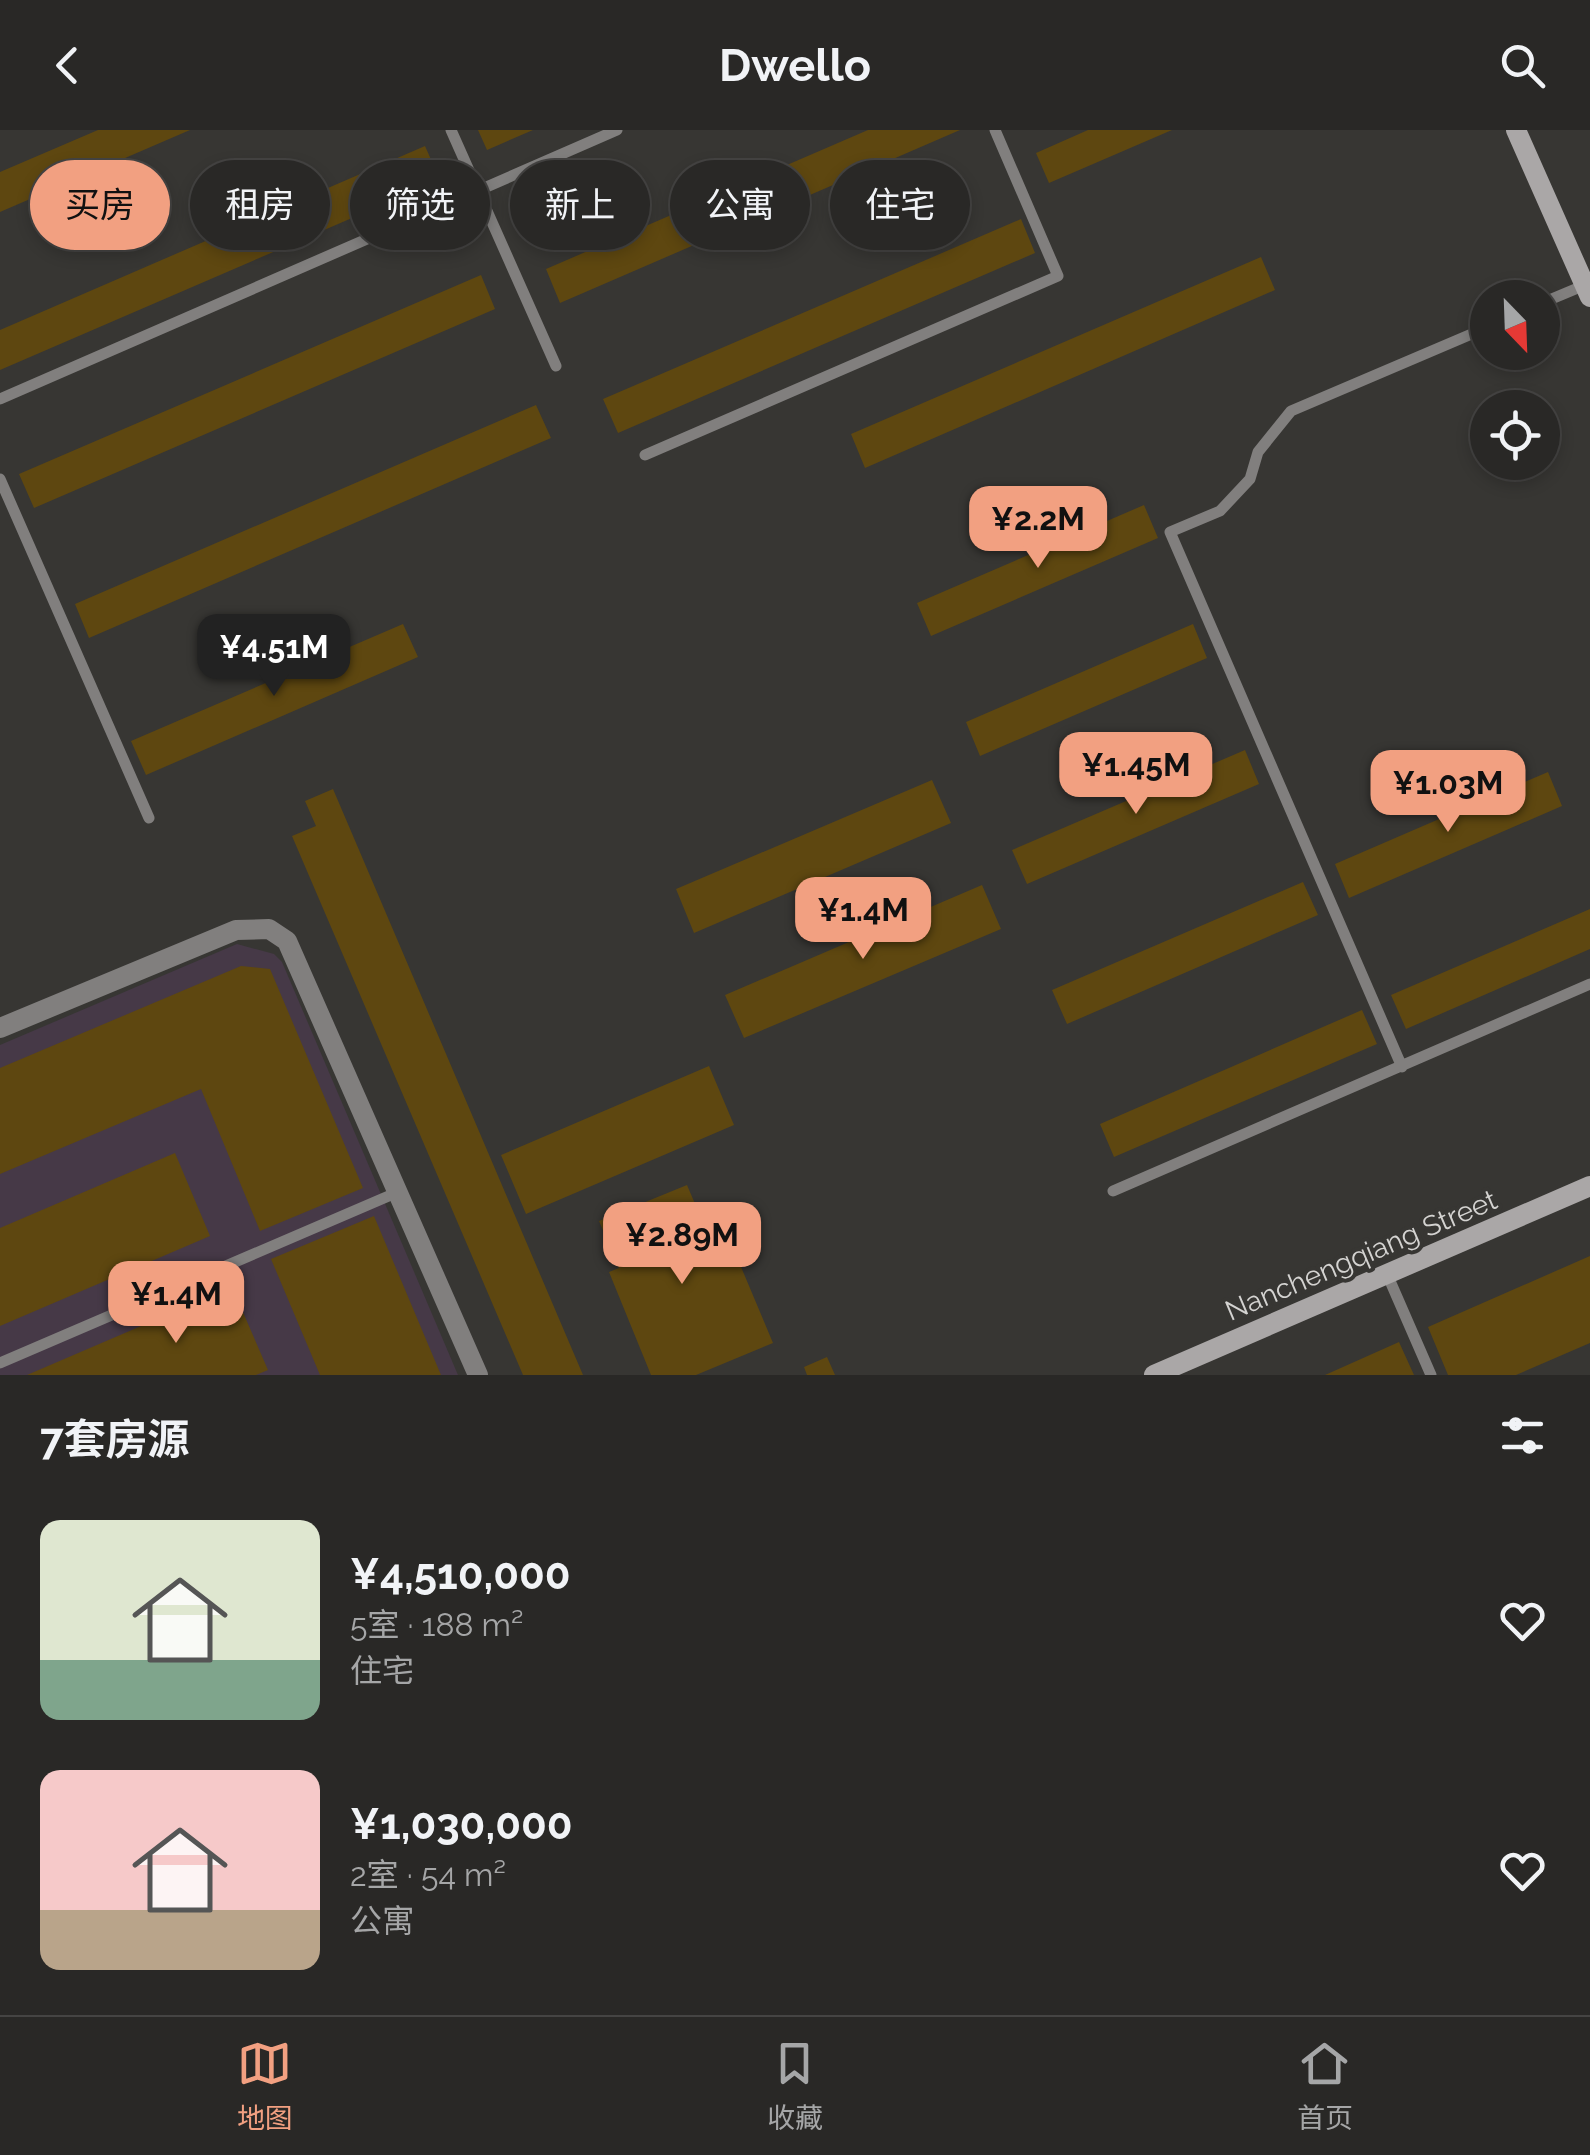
<!DOCTYPE html>
<html lang="zh">
<meta charset="utf-8">
<style>
:root{--surface:#292826;--page:#353432;--text:#f1f3f6;--muted:#a5a6a7;--line:#454443;--accent:#f2a081}
body{margin:0;font-family:Raleway,"Noto Sans SC",sans-serif;background:var(--page);color:var(--text);height:100vh;display:flex;flex-direction:column;font-size:38px;white-space:nowrap}
*{box-sizing:border-box;margin:0}
p{font-size:32px;color:var(--muted)}
.icon{flex:none;width:55px;height:55px;fill:none;stroke:currentColor;stroke-width:2;stroke-linecap:round;stroke-linejoin:round}
.map{position:relative;height:1245px;overflow:hidden}
.panel{display:flex;flex-direction:column;background:var(--surface);flex:1}
.panel>*{flex:none}
.top-card{position:absolute;left:30px;top:30px;width:1000px;height:90px;display:flex;gap:20px}
.needle{width:65px;rotate:157deg}
.fabs{position:absolute;left:1470px;top:150px;display:grid;gap:20px}
.fabs a{display:grid;place-items:center;width:90px;height:90px;border-radius:50%;background:var(--surface);box-shadow:0 5px 15px #0003,0 0 0 2px var(--line);font-size:50px}
.price{position:absolute;translate:-50% -85px;padding:0 22px;border-radius:20px;background:var(--accent);color:#111;font-size:32px;line-height:65px;filter:drop-shadow(0 2px 5px #0008)}
.price::after{content:'';position:absolute;left:50%;top:60px;width:30px;height:22px;margin-left:-15px;background:inherit;clip-path:polygon(0 0,100% 0,50% 100%)}
.price.on{background:#222;color:#fff}
ul{padding:0;list-style:none}
li{display:flex;align-items:center;gap:30px;height:250px;padding:0 40px}
li span{display:grid;place-items:center;flex:none;width:280px;height:200px;border-radius:20px;color:#555}
li>.icon{margin-inline-start:auto}
span .icon{width:120px;height:120px;fill:#fffc;stroke-width:1}
li b{font-size:42px}
h2{display:flex;justify-content:space-between;align-items:center;height:120px;padding:0 40px;font-size:42px}
.chip{padding:0 35px;border-radius:45px;background:var(--surface);box-shadow:0 5px 15px #0003,0 0 0 2px var(--line);font-size:35px;line-height:90px}
.chip.on{background:var(--accent);color:#111}
header{display:flex;justify-content:space-between;align-items:center;height:130px;padding:0 40px;background:var(--surface);font-size:45px;font-weight:700}
.menu{display:flex;justify-content:space-around;align-items:center;height:140px;border-top:2px solid var(--line);background:var(--surface);font-size:28px;color:var(--muted)}
.menu a{display:grid;justify-items:center;gap:5px}
.menu .on{color:var(--accent)}
.map>svg:first-child{display:block}
.commercial{fill:#463947}
.building{fill:#5e4710}
.lines{fill:none;stroke-linecap:round;stroke-linejoin:round}
.lane{stroke:#817f7e;stroke-width:11}
.street{stroke:#817f7e;stroke-width:20}
.secondary{stroke:#aaa7a7;stroke-width:20}
.labels{text-anchor:middle;stroke-width:8;stroke-linejoin:round;paint-order:stroke}
.street-label{font-size:28px;fill:#d4d3d1;stroke:#373633}
</style>
<header><svg class="icon" aria-label="back" viewBox="0 0 24 24"><path d="M15 5l-7 7 7 7"/></svg>Dwello<svg class="icon" aria-label="search" viewBox="0 0 24 24"><circle cx="10" cy="10" r="6"/><path d="M15 15l6 6"/></svg></header>
<div class="map">
<svg width="1590" height="1245" viewBox="0 0 1590 1245">
<rect width="100%" height="100%" fill="#373633"/>
<path class="commercial" d="M237,814L274,824L282,832L458,1245H0V915Z"/>
<path class="building" d="M98,0H190L0,82V42Z
M478,0H533L487,20Z
M868,0H960L560,173L546,139Z
M1088,0H1172L1049,53L1036,23Z
M425,16L440,50L0,240V200Z
M1021,89L1035,123L618,303L603,269Z
M1261,127L1275,160L865,338L851,304Z
M481,145L495,179L34,378L19,344Z
M536,275L551,308L89,508L75,474Z
M1144,375L1158,408L931,506L917,473Z
M403,494L418,527L146,645L131,611Z
M1193,494L1207,528L980,626L966,592Z
M1245,620L1259,654L1027,754L1012,720Z
M1548,642L1562,676L1349,768L1335,734Z
M932,650L951,693L694,803L676,759Z
M333,659L583,1245H523L292,706L316,696L305,671Z
M1303,752L1318,785L1067,894L1052,860Z
M982,755L1001,799L744,908L725,865Z
M1590,779V819L1406,899L1391,865Z
M241,836L270,839L363,1058L260,1101L201,959L0,1044V938Z
M1362,880L1377,914L1114,1027L1100,994Z
M709,936L734,995L526,1084L501,1025Z
M175,1023L210,1106L0,1196V1098Z
M687,1055L707,1102L723,1094L773,1213L696,1245H651L609,1142L619,1138L599,1091Z
M374,1086L441,1245H320L271,1129Z
M1590,1126V1213L1516,1245H1448L1428,1197Z
M232,1157L268,1240L256,1245H27Z
M1399,1212L1414,1245H1325Z
M827,1227L835,1245H807L804,1237Z"/>
<g class="lines">
<path class="lane" d="M451,0L556,236
M1542,173L1585,155
M0,269L617,0
M645,325L1058,146L995,0
M0,349L149,688
M1402,937L1170,402L1220,381L1250,349L1258,322L1291,281L1488,197
M1113,1061L1590,854
M1387,1144L1431,1245
M0,1233L398,1062"/>
<path class="street" d="M0,898L236,800L269,799L287,811L478,1245"/>
<path class="secondary" d="M1516,0L1590,167
M1154,1245L1590,1056"/>
</g>
<g class="labels">
<g class="street-label">
<text transform="translate(1361 1125) rotate(-23)" y="10">Nanchengqiang Street</text>
</g>
</g>
</svg>
<div class="fabs">
<a><svg class="needle" viewBox="-14 -14 28 28"><path d="M0-13l5 13h-10z" fill="#e53935"/><path d="M0 13l5-13h-10z" fill="#a5a6a7"/></svg></a>
<a><svg class="icon" aria-label="locate" viewBox="0 0 24 24"><circle cx="12" cy="12" r="6"/><path d="M12 2v4M12 18v4M2 12h4M18 12h4"/></svg></a>
</div>
<b class="price" style="left:1038px;top:441px">¥2.2M</b>
<b class="price on" style="left:274px;top:569px">¥4.51M</b>
<b class="price" style="left:1136px;top:687px">¥1.45M</b>
<b class="price" style="left:1448px;top:705px">¥1.03M</b>
<b class="price" style="left:863px;top:832px">¥1.4M</b>
<b class="price" style="left:682px;top:1157px">¥2.89M</b>
<b class="price" style="left:176px;top:1216px">¥1.4M</b>
<div class="top-card">
<a class="chip on">买房</a>
<a class="chip">租房</a>
<a class="chip">筛选</a>
<a class="chip">新上</a>
<a class="chip">公寓</a>
<a class="chip">住宅</a>
</div>
</div>
<section class="panel">
<h2>7套房源<svg class="icon" aria-label="filters" viewBox="0 0 24 24"><path d="M4 7h16M4 17h16"/><circle cx="9" cy="7" r="2"/><circle cx="15" cy="17" r="2"/></svg></h2>
<ul>
<li><span style="background:linear-gradient(#dfe7d0 70%,#7fa58c 0)"><svg class="icon" aria-label="home" viewBox="0 0 24 24"><path d="M3 11l9-7 9 7M6 9v11h12V9"/></svg></span><div><b>¥4,510,000</b><p>5室 · 188 m²</p><p>住宅</p></div><svg class="icon" aria-label="heart" viewBox="0 0 24 24"><path d="M12 20l-8-8c-3-5 5-10 8-4 3-6 11-1 8 4z"/></svg></li>
<li><span style="background:linear-gradient(#f6c9c9 70%,#b9a48a 0)"><svg class="icon" aria-label="home" viewBox="0 0 24 24"><path d="M3 11l9-7 9 7M6 9v11h12V9"/></svg></span><div><b>¥1,030,000</b><p>2室 · 54 m²</p><p>公寓</p></div><svg class="icon" aria-label="heart" viewBox="0 0 24 24"><path d="M12 20l-8-8c-3-5 5-10 8-4 3-6 11-1 8 4z"/></svg></li>
</ul>
</section>
<nav class="menu">
<a class="on"><svg class="icon" aria-label="map" viewBox="0 0 24 24"><path d="M3 6l6-2 6 2 6-2v14l-6 2-6-2-6 2zM9 4v14M15 6v14"/></svg>地图</a>
<a><svg class="icon" aria-label="saved" viewBox="0 0 24 24"><path d="M7 4h10v16l-5-4-5 4z"/></svg>收藏</a>
<a><svg class="icon" aria-label="home" viewBox="0 0 24 24"><path d="M3 11l9-7 9 7M6 9v11h12V9"/></svg>首页</a>
</nav>
